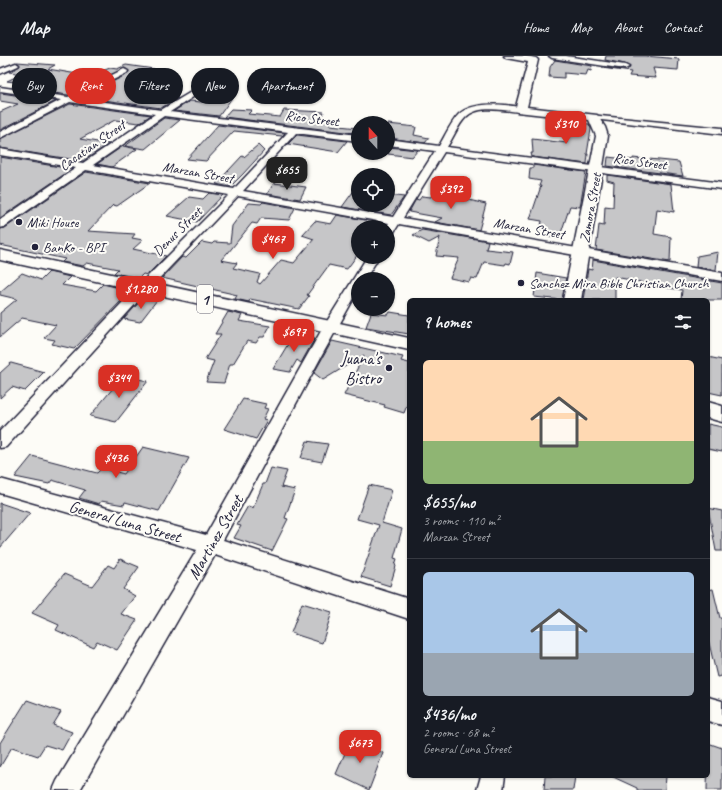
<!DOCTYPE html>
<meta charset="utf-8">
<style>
:root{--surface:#171b24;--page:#242831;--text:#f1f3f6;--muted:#9ea1a6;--line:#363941;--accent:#d93025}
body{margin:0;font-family:Caveat,sans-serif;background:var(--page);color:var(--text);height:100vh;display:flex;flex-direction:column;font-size:15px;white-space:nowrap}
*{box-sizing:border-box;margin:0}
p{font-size:13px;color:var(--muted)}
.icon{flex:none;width:22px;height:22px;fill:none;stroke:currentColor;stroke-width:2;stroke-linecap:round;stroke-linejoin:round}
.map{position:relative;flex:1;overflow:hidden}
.drawer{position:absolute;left:407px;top:242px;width:303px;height:480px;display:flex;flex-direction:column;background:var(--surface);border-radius:6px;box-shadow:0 1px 3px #0004}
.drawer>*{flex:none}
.hud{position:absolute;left:12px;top:12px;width:335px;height:36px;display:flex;gap:8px}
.needle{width:26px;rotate:339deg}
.buttons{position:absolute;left:351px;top:60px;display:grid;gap:8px}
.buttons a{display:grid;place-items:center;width:44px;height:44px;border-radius:50%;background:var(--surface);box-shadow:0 1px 3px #0004;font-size:20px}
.price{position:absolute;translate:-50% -34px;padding:0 9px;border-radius:8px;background:var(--accent);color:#fff;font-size:13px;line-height:26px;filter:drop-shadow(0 1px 2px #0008)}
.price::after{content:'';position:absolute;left:50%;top:24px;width:12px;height:9px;margin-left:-6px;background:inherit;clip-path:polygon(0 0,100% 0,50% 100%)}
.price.active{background:#222;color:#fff}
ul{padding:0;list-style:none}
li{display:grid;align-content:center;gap:8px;height:212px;padding:0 16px}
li+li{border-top:1px solid var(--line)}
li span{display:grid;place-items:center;height:124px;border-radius:6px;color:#555}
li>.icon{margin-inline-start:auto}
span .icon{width:72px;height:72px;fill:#fffc;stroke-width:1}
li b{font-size:17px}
h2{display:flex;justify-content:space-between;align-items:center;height:48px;padding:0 16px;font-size:17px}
.tag{padding:0 14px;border-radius:18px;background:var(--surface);box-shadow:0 1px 3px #0004;font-size:14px;line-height:36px}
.tag.active{background:var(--accent);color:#fff}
header{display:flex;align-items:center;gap:24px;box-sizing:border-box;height:56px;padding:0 20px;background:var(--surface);border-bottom:1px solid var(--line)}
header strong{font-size:19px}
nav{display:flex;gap:22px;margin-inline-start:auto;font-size:14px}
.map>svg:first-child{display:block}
.building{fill:#c6c6c8;stroke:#22223b}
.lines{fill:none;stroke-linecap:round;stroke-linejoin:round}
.street-casing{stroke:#22223b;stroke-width:3}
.secondary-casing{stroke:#22223b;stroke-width:3}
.highway-casing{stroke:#22223b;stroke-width:3}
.street{fill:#fdfcf7;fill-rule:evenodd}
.secondary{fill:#fdfcf7;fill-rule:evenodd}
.highway{fill:#fdfcf7;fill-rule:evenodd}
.poi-dot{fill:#22223b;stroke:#fdfcf7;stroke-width:1.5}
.labels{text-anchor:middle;stroke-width:4;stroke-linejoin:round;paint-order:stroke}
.far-street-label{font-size:14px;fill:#22223b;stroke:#fdfcf7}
.far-poi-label{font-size:14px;fill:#22223b;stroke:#fdfcf7;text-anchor:start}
.shield{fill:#fdfcf7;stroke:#646373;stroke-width:1}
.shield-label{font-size:16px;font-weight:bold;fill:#22223b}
.poi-label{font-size:17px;fill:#22223b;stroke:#fdfcf7;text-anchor:end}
.street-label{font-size:17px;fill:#22223b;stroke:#fdfcf7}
</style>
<header>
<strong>Map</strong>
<nav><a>Home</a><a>Map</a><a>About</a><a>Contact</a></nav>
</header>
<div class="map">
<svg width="722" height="734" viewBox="0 0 722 734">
<rect width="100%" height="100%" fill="#fdfcf7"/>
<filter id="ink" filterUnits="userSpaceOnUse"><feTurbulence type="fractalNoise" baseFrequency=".025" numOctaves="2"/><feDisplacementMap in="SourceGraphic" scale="8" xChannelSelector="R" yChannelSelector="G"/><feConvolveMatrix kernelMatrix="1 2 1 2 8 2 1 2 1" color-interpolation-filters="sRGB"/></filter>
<g filter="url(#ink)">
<path class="building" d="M606,0H646L679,3L678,14L653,12L656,22L629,20L631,16L602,12L625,14L630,12L625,8L605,4Z
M555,4L592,10L591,15L588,14L586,19L564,17V22L549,21L550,11Z
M17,6L55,9L48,13L89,20L110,12L117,13L126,9L154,13L146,17L157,19L135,30L168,37L166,39L178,42L161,52L82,41L128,18L129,15L125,12L68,39L12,31L22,27L7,25L22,18L9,16L20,10Z
M222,31L239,32L219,60L174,55L190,45L202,46L207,44Z
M0,37H1L56,45L0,74V56L18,48L0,45Z
M70,48L151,59L139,67L115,64L80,83L109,88L83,105L0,92V83Z
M231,53L252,54L248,58L280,61L284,54L324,56L321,62L330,63V69L358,72L354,77L224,61Z
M164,62L180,64L145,93L125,90Z
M565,63L578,64V67L589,68L591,73L587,98H588L587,108L532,101L531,97H533L532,83L567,87L565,77Z
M388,68L416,71L414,79L429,82L425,87L388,82Z
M218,69L285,77L282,80L234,75L206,105L187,103Z
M297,79L347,85L338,96L288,88Z
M258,89L264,95L243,118L230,131L216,128L242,100L244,101Z
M123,90L137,93L112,111L97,108Z
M388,91L418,94L412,101L388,98Z
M0,101L72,113L0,162Z
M608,101L633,104V102L650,104L649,103L679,106L683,120L607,110Z
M533,109L586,116L580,151L570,150L559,183L539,179L542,165L530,163L541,130H539L541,125L529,123L530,112H533Z
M86,116L150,127L117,150L113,149L88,175L135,178L132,182L143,184L133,193L166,200L147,219L143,218L139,222L114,217L118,213L87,207L83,210L62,206L65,203L0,189V173L5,172Z
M607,119L671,128L674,156L657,153L654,178L671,181L670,206L596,194L599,169L604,170L605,150L613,151L614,126L607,124Z
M274,127L306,131L300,143L267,138Z
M358,129V149H388V139L404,141L391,159L342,151Z
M434,136L486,148L479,174L435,166L442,162L409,156L416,143L419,144L422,140L431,141Z
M209,137L223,139L197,166L167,160L189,141L203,143Z
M263,146L295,152L289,164L261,162L257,168L252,167L228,197V196L221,204L237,207L233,212L260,218L257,226L260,228L281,204L294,207L314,183L302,179L315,165L331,168L337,159L383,167L380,171H358V198L347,213L329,209L307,239L309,240L299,253L250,243L249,246L235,243L237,239L229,237L162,222L182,201L186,202L202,186L212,188L214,186L230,187L232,170L249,147L261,148Z
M422,174L488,185L486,193L513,196L510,208L506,207L505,209L484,206L477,223L471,222L469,226L450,222L459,202L436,200L440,181L429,187L413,179Z
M718,196L716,214L696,211L697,200Z
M593,204L722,227V244H681L682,234L641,228V226L615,221L616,230L615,229V244H583L588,213L592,214Z
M49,216L70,221L62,229L96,235L103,228L128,234L123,239H127L74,293L52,288L55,284L44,282L56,269L22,262L0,281V257L17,243L0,239V236L22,217L41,224Z
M537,217L566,222L562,244L534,241Z
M143,242L157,244L140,266L124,263Z
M228,256L242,259L239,265L270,270L264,281H260L256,287L247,285L233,308H230L224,327L206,326L214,305L205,303L221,278H215Z
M390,256L409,259V278L366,271L371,257L388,259Z
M294,278L315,282L301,307L297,304L290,316L273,313Z
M332,285L403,301L401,305L409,307V344L404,357L384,351L385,349L344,339L364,299L323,324L314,317Z
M708,301L722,304V339L708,336Z
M11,307L44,316L25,335L12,331L0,342V317Z
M123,320L148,325L116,366L90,360Z
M243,343L266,348L264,352L268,353L263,363L267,364L256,383L224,373Z
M708,368L722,371V396L708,393Z
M307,385L328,388L322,406L301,402Z
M143,391L189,402L159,455L125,446L124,449L101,445L99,448L79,442L85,434L52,424L49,428L15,421L32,400L97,417L102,412L124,418Z
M271,412L287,415L281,431L295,434L285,462L288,463L272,495L234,482L241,470L237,469L248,450L253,452L263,428H265Z
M369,429L392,434L382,467L402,473L394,502L397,503L395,509L396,510L390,530L361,521L379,469L357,463Z
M0,447L30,457L0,492Z
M708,452L722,455V495H716Z
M120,503L139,511L123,533L135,540L121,558L137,564L117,594L97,585L93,591L56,574L59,569L32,557L64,518L92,530L108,509L114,512Z
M713,533L720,562L722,563V620L717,621L708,583V534Z
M302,547L332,556L322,587L291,577Z
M27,644L61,656L53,669L72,676L62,694L45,689L38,700L12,691L0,711V687Z
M352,681L383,697L369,734L336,718Z
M708,687L722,692V734H707Z
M545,720H575L573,734H544Z
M611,720H666L665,734H637V732Z"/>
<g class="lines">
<g class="street-casing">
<path id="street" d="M549,0H566L625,9L629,11L625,13L552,2Z
M16,7L19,9L18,10L0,18V13Z
M124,13L128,15L127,17L77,42L161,54L201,30H204V34L170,56L358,79V85L296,77L243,135L393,161L435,95L388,89V83L439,90C445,80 451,66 459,58C473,45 507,48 524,52L525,54L521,56C505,55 479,48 466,61C458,69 453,82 447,91L722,127V133L444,96L403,162L722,217V225L399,168L392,179L388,180V171H386L389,167L238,140L149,233L6,391L0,392V375L141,227L229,139L86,114L4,171L0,172V164L76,112L0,99V93L83,107L155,58L70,46L0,82V76L61,44L0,35V31L68,41ZM164,60L288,76L234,133L93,109Z
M590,59L722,72V78L593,63H590L589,61Z
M367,201H379L365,223H358V235L321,301L223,484L409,543V563L215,499L80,734H53L57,725L197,494L0,437V423L206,479L321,275Z
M708,641L722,645V669L708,665Z
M481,720H505L503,734H477Z"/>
</g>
<g class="secondary-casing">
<path id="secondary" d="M504,0H526L536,2L538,4L527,51L597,59L605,71L608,80L581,244H563L596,80L589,64L517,56L515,54L528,6L506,2Z"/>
</g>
<g class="highway-casing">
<path id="highway" d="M0,194L409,282V294L0,204Z
M708,346L722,350V366L708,362Z"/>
</g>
<use href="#street" class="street"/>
<use href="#secondary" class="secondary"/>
<use href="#highway" class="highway"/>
</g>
</g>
<g class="poi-dot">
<circle cx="19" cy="166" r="4"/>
<circle cx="35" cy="191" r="4"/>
<circle cx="521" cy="227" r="4"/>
<circle cx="389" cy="312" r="4"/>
</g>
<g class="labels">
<g class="far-street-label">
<text transform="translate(312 62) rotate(7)" y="5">Rico Street</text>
<text transform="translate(92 89) rotate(-35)" y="5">Cacatian Street</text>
<text transform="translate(640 105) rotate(8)" y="5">Rico Street</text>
<text transform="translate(198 116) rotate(10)" y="5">Marzan Street</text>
<text transform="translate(590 152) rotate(-80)" y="5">Zamora Street</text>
<text transform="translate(529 172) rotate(10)" y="5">Marzan Street</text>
<text transform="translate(177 175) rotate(-45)" y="5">Denus Street</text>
</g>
<g class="far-poi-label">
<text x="27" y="171">Miki House</text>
<text x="43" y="196">BanKo - BPI</text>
<text x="529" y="232">Sanchez Mira Bible Christian Church</text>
</g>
<rect class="shield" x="197" y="229" width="16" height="28" rx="3"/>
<g class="shield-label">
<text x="205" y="249">1</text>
</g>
<g class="poi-label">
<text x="381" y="308">Juana's<tspan x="381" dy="20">Bistro</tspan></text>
</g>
<g class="street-label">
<text transform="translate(125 465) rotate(16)" y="6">General Luna Street</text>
<text transform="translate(215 481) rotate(-60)" y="6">Martinez Street</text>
</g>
</g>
</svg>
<div class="buttons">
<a><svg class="needle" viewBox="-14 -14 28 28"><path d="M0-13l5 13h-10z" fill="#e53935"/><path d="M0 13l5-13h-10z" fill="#9ea1a6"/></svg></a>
<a><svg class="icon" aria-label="locate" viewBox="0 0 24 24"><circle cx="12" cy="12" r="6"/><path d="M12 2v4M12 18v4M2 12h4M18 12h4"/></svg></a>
<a>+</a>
<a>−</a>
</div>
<b class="price" style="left:566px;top:89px">$310</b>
<b class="price active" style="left:287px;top:135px">$655</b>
<b class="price" style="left:451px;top:154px">$392</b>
<b class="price" style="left:273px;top:204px">$467</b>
<b class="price" style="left:141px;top:254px">$1,280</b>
<b class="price" style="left:294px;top:297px">$697</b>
<b class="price" style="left:119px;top:343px">$344</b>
<b class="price" style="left:116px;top:423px">$436</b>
<b class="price" style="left:360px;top:708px">$673</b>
<div class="hud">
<a class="tag">Buy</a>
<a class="tag active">Rent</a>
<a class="tag">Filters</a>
<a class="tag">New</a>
<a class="tag">Apartment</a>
</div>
<section class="drawer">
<h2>9 homes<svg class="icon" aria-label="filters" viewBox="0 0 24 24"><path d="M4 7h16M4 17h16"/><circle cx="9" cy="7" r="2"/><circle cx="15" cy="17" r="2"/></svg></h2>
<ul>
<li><span style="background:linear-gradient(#ffd9b3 65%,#8fb573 0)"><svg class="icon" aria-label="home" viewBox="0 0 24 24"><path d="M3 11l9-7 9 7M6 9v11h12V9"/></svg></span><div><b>$655/mo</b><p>3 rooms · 110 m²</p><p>Marzan Street</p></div></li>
<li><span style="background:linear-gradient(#a9c7e8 65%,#9aa5b1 0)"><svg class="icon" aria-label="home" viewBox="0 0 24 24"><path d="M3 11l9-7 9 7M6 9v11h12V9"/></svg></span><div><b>$436/mo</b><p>2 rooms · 68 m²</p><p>General Luna Street</p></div></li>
</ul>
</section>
</div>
